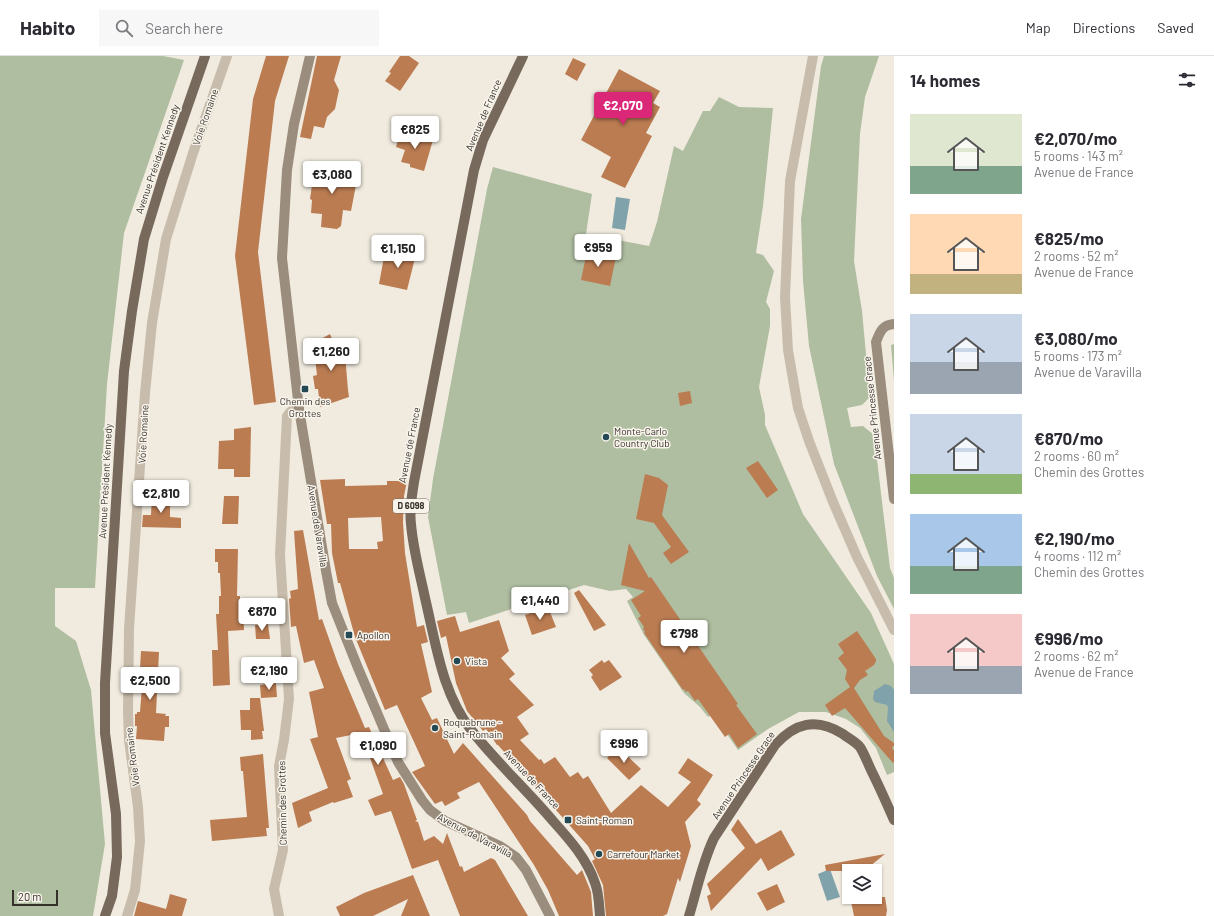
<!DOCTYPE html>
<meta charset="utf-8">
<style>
:root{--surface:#fff;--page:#f7f7f7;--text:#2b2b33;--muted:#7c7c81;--line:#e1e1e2;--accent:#db2777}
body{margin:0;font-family:Barlow,sans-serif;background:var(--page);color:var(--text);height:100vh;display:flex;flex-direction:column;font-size:15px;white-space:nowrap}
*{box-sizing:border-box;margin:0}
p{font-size:13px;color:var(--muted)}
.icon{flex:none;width:22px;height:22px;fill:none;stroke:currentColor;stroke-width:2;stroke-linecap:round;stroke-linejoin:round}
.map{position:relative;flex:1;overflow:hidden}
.drawer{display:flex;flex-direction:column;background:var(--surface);width:320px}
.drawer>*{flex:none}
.tools{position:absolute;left:842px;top:808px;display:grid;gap:8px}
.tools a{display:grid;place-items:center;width:40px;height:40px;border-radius:0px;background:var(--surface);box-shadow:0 1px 3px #0004;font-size:20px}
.scale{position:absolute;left:12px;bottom:10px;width:46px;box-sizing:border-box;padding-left:4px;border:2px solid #36302a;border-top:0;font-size:11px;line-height:14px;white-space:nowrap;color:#36302a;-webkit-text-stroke:3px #f8f4eb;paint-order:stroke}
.price{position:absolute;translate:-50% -34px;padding:0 9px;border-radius:4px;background:#fff;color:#222;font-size:13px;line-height:26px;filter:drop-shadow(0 1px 2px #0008)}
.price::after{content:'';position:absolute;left:50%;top:24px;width:12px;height:9px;margin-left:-6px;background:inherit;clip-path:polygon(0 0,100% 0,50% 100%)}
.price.active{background:var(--accent);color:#fff}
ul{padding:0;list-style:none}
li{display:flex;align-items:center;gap:12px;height:100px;padding:0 16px}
li span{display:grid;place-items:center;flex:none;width:112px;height:80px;border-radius:0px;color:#555}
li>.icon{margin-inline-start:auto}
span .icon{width:48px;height:48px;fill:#fffc;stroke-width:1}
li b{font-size:17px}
h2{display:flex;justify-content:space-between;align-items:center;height:48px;padding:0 16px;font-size:17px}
header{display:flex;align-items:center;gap:24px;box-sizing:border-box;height:56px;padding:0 20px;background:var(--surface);border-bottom:1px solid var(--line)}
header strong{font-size:19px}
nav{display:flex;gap:22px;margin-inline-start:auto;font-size:14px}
.search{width:280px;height:36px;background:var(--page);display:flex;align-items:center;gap:10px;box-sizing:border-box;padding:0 14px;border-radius:0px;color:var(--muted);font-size:15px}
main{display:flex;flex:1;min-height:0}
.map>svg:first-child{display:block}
.green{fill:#afbea0}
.water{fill:#80a2ab}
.building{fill:#bb7c52;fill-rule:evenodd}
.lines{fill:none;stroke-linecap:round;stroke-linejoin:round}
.street{stroke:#c8bdac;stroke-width:10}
.secondary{stroke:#9b8d7d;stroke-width:10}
.primary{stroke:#776a5c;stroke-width:10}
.poi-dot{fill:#234954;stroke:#f8f4eb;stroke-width:1.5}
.labels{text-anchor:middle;stroke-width:3;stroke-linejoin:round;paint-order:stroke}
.shield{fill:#f8f4eb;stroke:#706b64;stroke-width:1}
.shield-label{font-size:9px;font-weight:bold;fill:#36302a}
.street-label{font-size:10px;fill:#36302a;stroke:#f8f4eb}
.poi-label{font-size:10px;fill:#36302a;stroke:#f8f4eb;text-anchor:start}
</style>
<header>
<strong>Habito</strong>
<div class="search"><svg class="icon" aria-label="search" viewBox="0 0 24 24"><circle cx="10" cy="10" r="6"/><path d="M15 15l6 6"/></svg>Search here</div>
<nav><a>Map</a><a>Directions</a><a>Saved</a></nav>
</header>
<main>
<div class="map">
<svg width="894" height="860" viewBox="0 0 894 860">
<rect width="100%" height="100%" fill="#f1ebdf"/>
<path class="green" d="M0,0H163L184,4L124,177L107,328L95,532H55V570L76,585L91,634L105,788L93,860H0Z
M824,0H879L865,41L860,78L854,205L862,255L870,341L862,349L847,352L851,371L863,370L874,379L890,512L894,522V553L877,520L834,408L809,290L803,225L801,163L821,10Z
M719,41L739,51L773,52L763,150L756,197L763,199L774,215L766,246L770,253V270L759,331L765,359V369L803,458L871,557L894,608V716L887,719L876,692L860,672L846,663L826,656H799L768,673L738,694L713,658L708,661L700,651L684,637L644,579L627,545L633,541L626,533L610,535L584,529L469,567L466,556L447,559L428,461L433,423L487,133L493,111L592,138L586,178L649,190L657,166L674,90L683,95L703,55H710Z
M894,288V325L891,289Z"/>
<path class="water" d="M616,141L630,143L625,174L612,172Z
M885,628L891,630L894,634V676L887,665L888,652L887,649L875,646L873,643L874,635Z
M830,813L840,841L827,845L818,818Z"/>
<path class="building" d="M266,0H289L275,45L258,196L276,346L254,349L235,200L253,43Z
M317,0H341L334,24L339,34L335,53L327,61L324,72L314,70L311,83L300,81Z
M400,0H409L419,7L400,35L385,25L391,17L389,16Z
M573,2L586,8L577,25L565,18Z
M619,13L660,35L653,47L660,51L646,77L652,80L625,132L601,121L611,101L581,84Z
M401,75L414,80L415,77L433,84L424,115L410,111V108L401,106L405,94L396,91Z
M329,105L345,107L348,112L346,128L356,129L351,155L343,154L341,170L337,173L321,171L322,158L311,157L312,144L310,143L312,129H314L316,115L328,117Z
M393,192L416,198L407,234L379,228L384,201L391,202Z
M587,195L616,201L610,230L581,224Z
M330,278L333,285L338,283L345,298L348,334L349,341L320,351L318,333H315L313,320L317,319L314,293L321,289L319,284Z
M690,335L692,347L680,350L678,337Z
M251,371L250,421H234V413H218L219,385L234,384V373Z
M758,405L778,434L767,442L746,412Z
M645,418L659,422L668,429L662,459L689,496L671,508L663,497L671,491L654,467L636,463Z
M345,423V430L387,429V425H407L404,440L403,466L405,497L417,571L424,569L428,586L421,588L432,636L421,642L432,664L437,662L454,698L463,687L527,759L530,765L577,819L582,814L591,836L593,860H559L548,834L534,809L479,726L457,737L460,742L445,750L442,745L435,748L412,716L425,710L397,649L385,654L355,581L340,527H338L332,497L331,468H327L320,424ZM381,461L383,485L377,486L378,493H349L348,462Z
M152,439H170V461L181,462V472L142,471L143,459H151Z
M224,440H239L238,468H222Z
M303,474L319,564L322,563L338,608L365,672L369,671L393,724L400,721L404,728L417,764L415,765L418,766L424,785L434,780L443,788L447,777L460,811L462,810L464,816L491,802L495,804L528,860H460L438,804L412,813L391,755L375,760L368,744L383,738L361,677L336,682L351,723L347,725L353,741L334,747L333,746L309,756L312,765L298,772L292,747L328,732L310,683L318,681L309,636L324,632L314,604L304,607L296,570L291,571L289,543L291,542L290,535L298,533L294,475Z
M629,487L649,522L651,521L738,648L736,649L757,678L738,692L729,678L725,681L698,643L695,645L688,635L686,636L684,633L683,634L644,577L645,576L643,573L644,571L638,562L641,560L631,544L645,535L621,529Z
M215,493H238L237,540H240V550H243L244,574L228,575L230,629L213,630L212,594H218L216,558H219V540H221L220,517H218V506H215Z
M579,534L606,569L594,575L574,537Z
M548,551L556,571L532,579L525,559Z
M455,560L460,576L499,564L509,595L501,602L515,618L509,623L534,649L517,661L529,678L520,684L539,704L541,703L544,708L555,701L570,721L578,716L583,723L588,720L611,757L641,729L668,751L691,726L678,717L688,702L713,719L697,744L701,748L685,766L691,790L680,826L678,822L667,858L663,860H606L603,829L592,805L595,803L588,790L498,689H497L486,673L483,675L467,655L456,627L446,580L441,582L437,565Z
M268,568L270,583H256L255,569Z
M857,575L876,603V605L874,609L865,615L868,619L860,624L854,632L884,680L894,687V690L892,691L894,695V706L893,707L845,652L832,660L825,649L850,631L845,623L847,614L838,602L844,597L838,588Z
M141,595L159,596L156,657L166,658L165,660H169V671H165L164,685L136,683L137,670H135V658H137V656H140L142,630H139Z
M602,604L604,607L609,604L622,621L600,635L591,621L593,619L589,614Z
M276,627L277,641L261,642L260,629Z
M250,642H260L264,675H262L263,683L251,684V674H241L240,654H250Z
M618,691L641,713L629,724L607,702Z
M263,698L269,772H266L267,780L212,785L210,764L247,761L243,715H241L240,701Z
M738,763L756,788L781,774L795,799L768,815L761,802L711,855L707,840L711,838L707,828L745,792L731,774Z
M885,798L864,815H826L825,809Z
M413,819L430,860H401L408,843L373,860H340L336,851L364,837Z
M777,828L785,846L767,855L757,837Z
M170,838L187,843L182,860H134L138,845L166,853Z
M850,841H885L887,854L886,860H854Z"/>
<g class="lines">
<path class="street" d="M813,0L790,125L785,241L788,294L798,352L809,385L833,446L857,501L894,574
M127,860L135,834L140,785L138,751L129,684L128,656L129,573L145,337L152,267L166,183L193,97L227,0
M279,860L274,833L283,794L279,710L284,684L289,643L280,499L287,360L291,355L299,353"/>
<path class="secondary" d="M310,0L294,68L287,114L282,202L299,353L326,515L332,547L358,612L398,706L422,744L430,754L445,765L500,790L516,801L526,814L550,860
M894,268C882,269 880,276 876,286L894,443"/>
<path class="primary" d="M523,0L483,84L474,114L414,426C412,440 409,454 411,468C413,493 420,518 425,542C436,588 442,638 472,675C497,707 527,734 553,765C570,784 587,803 595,827C599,837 599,849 600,860
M105,860L112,840L117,801L116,758L105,677V627L124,315L132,255L144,183L163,121L205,0
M689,860C697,834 702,807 714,782L775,689C795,667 816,661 843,678C848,682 856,686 860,691C865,699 868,708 872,716C880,732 887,748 894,764"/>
</g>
<g class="poi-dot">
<rect x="301" y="329" width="8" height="8" rx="2"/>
<circle cx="606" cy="381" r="4"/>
<rect x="345" y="575" width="8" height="8" rx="2"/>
<circle cx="457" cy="605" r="4"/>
<circle cx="435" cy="672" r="4"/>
<rect x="564" y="760" width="8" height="8" rx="2"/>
<circle cx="599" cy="798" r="4"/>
</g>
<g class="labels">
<rect class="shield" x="393" y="443" width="36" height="14" rx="3"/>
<g class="shield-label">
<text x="411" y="453">D 6098</text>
</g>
<g class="street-label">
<text transform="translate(483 59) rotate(-67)" y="4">Avenue de France</text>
<text transform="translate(205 61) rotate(-71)" y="4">Voie Romaine</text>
<text transform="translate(157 103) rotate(-71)" y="4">Avenue Président Kennedy</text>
<text transform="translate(872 352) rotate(-96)" y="4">Avenue Princesse Grace</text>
<text transform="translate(143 378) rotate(-87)" y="4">Voie Romaine</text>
<text transform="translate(409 389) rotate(-79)" y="4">Avenue de France</text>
<text transform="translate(105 425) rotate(-87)" y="4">Avenue Président Kennedy</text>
<text transform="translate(318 470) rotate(81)" y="4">Avenue de Varavilla</text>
<text transform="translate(132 701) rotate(-97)" y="4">Voie Romaine</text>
<text transform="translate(743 719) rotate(-56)" y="4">Avenue Princesse Grace</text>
<text transform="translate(532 723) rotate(47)" y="4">Avenue de France</text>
<text transform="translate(282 747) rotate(-91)" y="4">Chemin des Grottes</text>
<text transform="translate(475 779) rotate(28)" y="4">Avenue de Varavilla</text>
</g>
<g class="poi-label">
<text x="305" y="349" text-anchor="middle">Chemin des<tspan x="305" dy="12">Grottes</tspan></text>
<text x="614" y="379">Monte-Carlo<tspan x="614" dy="12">Country Club</tspan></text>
<text x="357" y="583">Apollon</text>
<text x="465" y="609">Vista</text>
<text x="443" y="670">Roquebrune -<tspan x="443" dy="12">Saint-Romain</tspan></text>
<text x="576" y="768">Saint-Roman</text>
<text x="607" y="802">Carrefour Market</text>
</g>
</g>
</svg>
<div class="tools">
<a><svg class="icon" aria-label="layers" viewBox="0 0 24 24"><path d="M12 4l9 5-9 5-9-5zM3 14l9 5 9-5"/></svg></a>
</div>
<div class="scale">20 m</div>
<b class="price active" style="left:623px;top:70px">€2,070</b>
<b class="price" style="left:415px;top:94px">€825</b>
<b class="price" style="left:332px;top:139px">€3,080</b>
<b class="price" style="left:598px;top:212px">€959</b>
<b class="price" style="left:398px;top:213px">€1,150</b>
<b class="price" style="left:331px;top:316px">€1,260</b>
<b class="price" style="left:161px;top:458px">€2,810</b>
<b class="price" style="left:540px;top:565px">€1,440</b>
<b class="price" style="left:262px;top:576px">€870</b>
<b class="price" style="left:684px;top:598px">€798</b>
<b class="price" style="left:269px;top:635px">€2,190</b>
<b class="price" style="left:150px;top:645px">€2,500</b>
<b class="price" style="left:624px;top:708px">€996</b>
<b class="price" style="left:378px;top:710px">€1,090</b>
</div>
<section class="drawer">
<h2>14 homes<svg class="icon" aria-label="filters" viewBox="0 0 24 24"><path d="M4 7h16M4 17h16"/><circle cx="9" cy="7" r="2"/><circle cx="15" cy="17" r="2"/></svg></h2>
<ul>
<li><span style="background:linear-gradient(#dfe7d0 65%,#7fa58c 0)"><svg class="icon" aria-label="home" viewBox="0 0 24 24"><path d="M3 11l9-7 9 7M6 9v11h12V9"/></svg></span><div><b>€2,070/mo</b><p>5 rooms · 143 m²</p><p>Avenue de France</p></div></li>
<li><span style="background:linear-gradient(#ffd9b3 75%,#c2b280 0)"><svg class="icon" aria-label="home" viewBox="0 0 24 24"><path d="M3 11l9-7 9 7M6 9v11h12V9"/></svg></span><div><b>€825/mo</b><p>2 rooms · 52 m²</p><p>Avenue de France</p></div></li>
<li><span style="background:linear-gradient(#c9d6e8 60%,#9aa5b1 0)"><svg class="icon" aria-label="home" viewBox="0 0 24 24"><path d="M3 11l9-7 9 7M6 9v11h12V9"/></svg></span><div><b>€3,080/mo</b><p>5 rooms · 173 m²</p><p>Avenue de Varavilla</p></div></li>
<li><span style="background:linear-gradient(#c9d6e8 75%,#8fb573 0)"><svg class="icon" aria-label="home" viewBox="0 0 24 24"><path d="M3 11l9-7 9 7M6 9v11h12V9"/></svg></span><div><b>€870/mo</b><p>2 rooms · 60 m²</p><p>Chemin des Grottes</p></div></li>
<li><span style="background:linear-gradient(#a9c7e8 65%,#7fa58c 0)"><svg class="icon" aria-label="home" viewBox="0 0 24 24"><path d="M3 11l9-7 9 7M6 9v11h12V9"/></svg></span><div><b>€2,190/mo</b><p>4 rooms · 112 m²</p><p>Chemin des Grottes</p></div></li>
<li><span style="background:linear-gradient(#f6c9c9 65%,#9aa5b1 0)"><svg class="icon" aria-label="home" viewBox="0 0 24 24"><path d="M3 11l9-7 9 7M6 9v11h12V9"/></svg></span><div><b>€996/mo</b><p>2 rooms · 62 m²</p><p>Avenue de France</p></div></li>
</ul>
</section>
</main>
